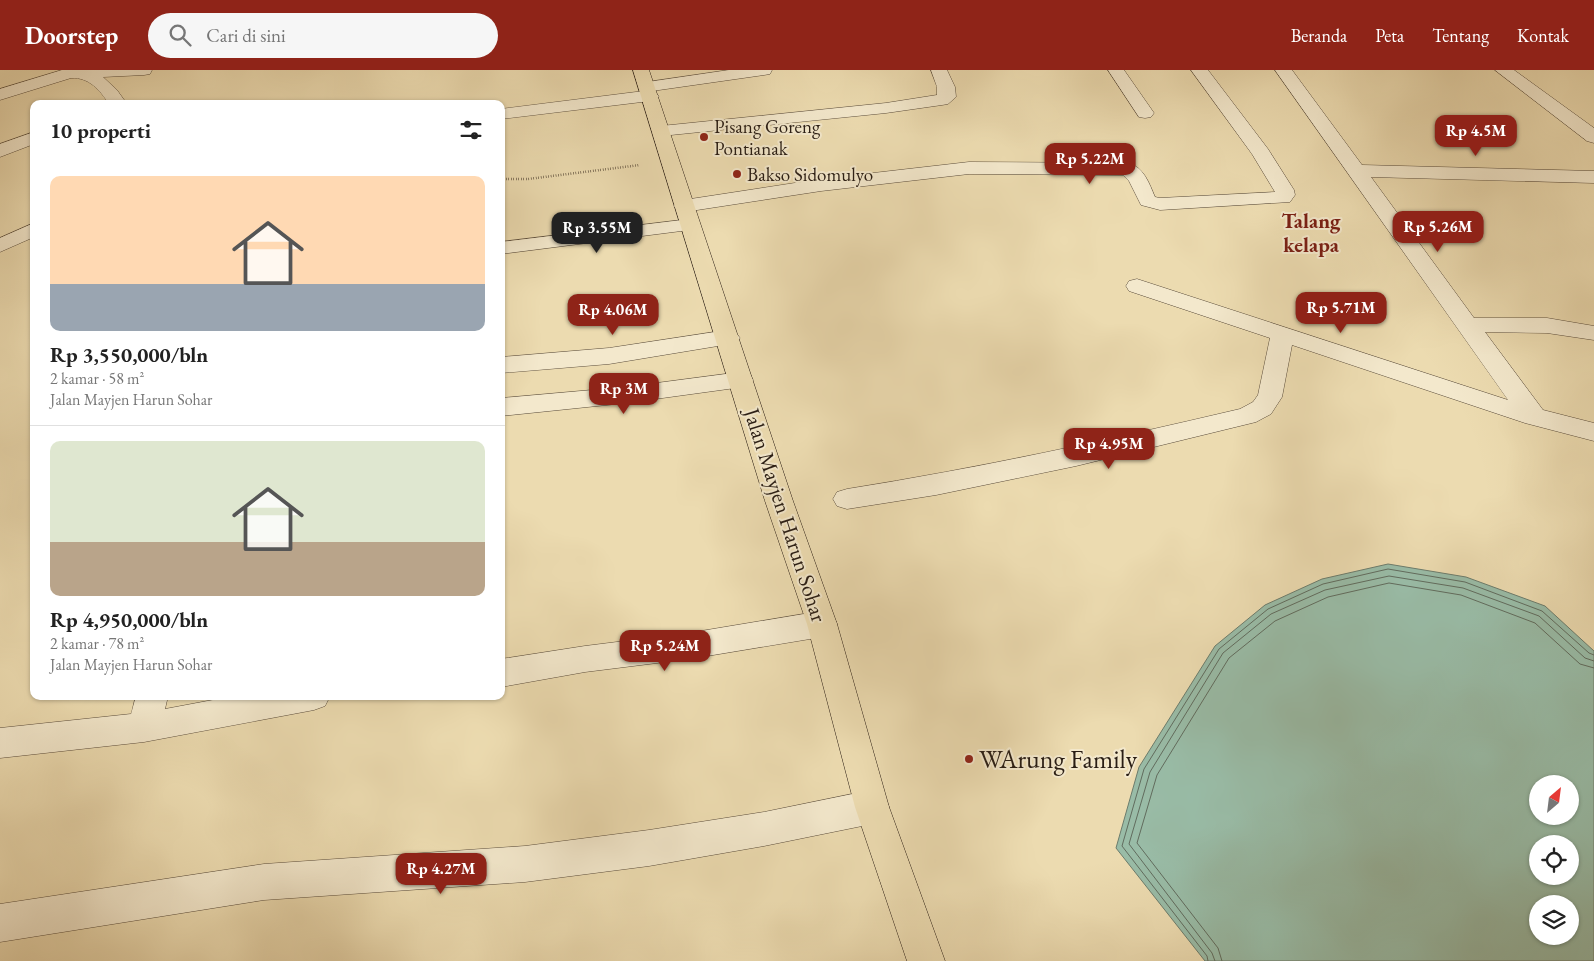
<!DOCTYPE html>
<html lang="id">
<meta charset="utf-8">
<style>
:root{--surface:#fff;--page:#f6f6f6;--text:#222;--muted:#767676;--line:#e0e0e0;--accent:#8f2418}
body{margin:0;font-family:"EB Garamond",serif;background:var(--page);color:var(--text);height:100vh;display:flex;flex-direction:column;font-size:19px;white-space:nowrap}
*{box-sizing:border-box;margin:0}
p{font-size:16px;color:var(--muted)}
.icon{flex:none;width:28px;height:28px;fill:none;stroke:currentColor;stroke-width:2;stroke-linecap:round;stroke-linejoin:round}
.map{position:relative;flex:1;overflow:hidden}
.details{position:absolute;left:30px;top:30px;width:475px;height:600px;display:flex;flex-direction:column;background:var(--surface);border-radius:10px;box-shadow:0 1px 4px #0004}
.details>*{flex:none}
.needle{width:32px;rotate:28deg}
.buttons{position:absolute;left:1529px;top:705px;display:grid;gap:10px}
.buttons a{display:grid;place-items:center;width:50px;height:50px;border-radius:50%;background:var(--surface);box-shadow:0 1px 4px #0004;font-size:25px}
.price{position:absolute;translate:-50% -42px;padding:0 11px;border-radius:10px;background:var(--accent);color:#fff;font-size:16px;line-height:32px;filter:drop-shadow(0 1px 2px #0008)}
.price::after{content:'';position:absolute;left:50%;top:30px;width:15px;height:11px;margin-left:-8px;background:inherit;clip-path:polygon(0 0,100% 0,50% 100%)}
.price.current{background:#222;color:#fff}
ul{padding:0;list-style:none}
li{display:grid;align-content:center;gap:10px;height:265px;padding:0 20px}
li+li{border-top:1px solid var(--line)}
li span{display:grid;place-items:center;height:155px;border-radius:10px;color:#555}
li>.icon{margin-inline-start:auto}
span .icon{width:90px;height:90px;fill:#fffc;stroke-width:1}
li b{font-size:21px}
h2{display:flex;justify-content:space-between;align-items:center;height:60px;padding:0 20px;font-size:21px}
header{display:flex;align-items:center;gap:30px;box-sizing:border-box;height:70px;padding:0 25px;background:var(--accent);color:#fff}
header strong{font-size:24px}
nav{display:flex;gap:28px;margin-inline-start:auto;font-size:18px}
.search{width:350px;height:45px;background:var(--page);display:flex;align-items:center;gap:12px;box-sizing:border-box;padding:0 18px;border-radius:28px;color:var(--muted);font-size:19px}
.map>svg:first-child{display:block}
.water{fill:#99bca7;stroke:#6c7c6c;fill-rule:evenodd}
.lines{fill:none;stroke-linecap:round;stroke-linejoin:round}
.shore{stroke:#616c5e;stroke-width:1}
.street-casing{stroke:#5a4c3b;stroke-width:1}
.primary-casing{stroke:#291d14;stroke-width:1}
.path{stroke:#291d14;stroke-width:2.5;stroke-dasharray:0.5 2;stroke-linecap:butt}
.street{fill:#f3e8cc;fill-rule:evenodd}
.primary{fill:#ecdbb0;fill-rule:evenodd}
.poi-dot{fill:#8f2418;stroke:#f3e8cc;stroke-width:2}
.labels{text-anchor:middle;stroke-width:4;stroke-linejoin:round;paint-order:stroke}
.far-poi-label{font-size:19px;fill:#291d14;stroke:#f3e8cc;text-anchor:start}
.far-quarter-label{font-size:21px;font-weight:bold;fill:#7a1f14;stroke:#f3e8cc}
.street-label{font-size:22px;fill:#291d14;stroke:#f3e8cc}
.near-poi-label{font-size:26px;fill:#291d14;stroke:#f3e8cc;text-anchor:start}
</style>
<header>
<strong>Doorstep</strong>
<div class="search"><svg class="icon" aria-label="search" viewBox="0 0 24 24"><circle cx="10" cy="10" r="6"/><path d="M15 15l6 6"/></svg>Cari di sini</div>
<nav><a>Beranda</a><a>Peta</a><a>Tentang</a><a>Kontak</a></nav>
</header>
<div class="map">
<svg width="1594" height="891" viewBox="0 0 1594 891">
<rect width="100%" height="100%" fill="#ecdbb0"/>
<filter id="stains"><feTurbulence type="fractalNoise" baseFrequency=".004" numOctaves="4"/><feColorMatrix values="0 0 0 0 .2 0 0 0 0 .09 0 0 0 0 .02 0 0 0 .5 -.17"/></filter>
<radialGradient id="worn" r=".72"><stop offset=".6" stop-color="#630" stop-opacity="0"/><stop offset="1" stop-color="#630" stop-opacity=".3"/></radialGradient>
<path class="water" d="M1388,494L1466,507L1545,536L1594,581V891H1205L1116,778L1139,697L1215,576L1265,535L1322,509ZM1538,714H1570V746H1538ZM1538,774H1570V806H1538ZM1538,834H1570V866H1538Z"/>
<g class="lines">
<path class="shore" d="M1208,891L1207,886L1122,776L1144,699L1219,579L1268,539L1323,514L1388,499L1465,512L1542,541L1589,583L1594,585
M1215,891L1212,883L1129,774L1150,702L1223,583L1271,544L1325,520L1389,506L1463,518L1539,546L1585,588L1594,591
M1222,891L1218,878L1137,773L1157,705L1229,588L1275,551L1328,527L1389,513L1461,525L1535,553L1580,594L1594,598"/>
<g class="street-casing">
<path id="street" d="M62,0H152L150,4L144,5L103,7L117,20L127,34H109C100,20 89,7 71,8L0,30V19Z
M729,0H772L770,4L764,5L652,21L659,26L656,30L650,31L501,49V39L644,21L638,17L641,13Z
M931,0H947L955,17L956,27L948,34L942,35L886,43L661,66L655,65L652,61L655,57L661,56L886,33L937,25V17Z
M1108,0H1124L1154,43L1151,47L1145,48L1139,47Z
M1191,0H1208L1268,79L1294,120L1295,125L1290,132L1160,140L1141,135L1129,111L1123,105L969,104L821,121L684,142L677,140L674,136L677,132L684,130L821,109L969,92L1128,93C1144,97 1149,113 1155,127L1160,128L1275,122L1252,84Z
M1275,0H1292L1362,95L1594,101V113L1371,107L1474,248H1547L1594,256V270L1547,263L1485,262L1543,340L1594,353V371L1525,353L1292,275L1282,327L1271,344L1256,352L1076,396L936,425L847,439L837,436L833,429L837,422L847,419C979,398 1109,370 1240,339L1253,332L1258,325L1270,268L1129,221L1126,216L1129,211L1137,209L1508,330Z
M1495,0H1514L1594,58V73L1587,71Z
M34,62V74L0,87V74Z
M690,149L697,151L700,155L697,159L501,184V172Z
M34,153V167L0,182V168Z
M728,260L736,263L740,268L736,273L609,294L501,303V287L609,278Z
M741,302L750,304L753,310L750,316L626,333L501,346V328L626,317Z
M822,541L833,545L837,554L833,563L822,567L689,589L585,602L501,617V589L585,576L689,563Z
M136,626H168L165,639L234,626H330L325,636L314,640L144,672L0,688V658L131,644Z
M872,720L884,725L889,737L884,749L872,754L764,776L649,796L525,812L264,830L0,872V834L264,794L525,776L649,760L764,742Z"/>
</g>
<g class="primary-casing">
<path id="primary" d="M633,0H649L793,431L837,554L889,737L945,891H907L855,737L807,554L765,431Z"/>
</g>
<path class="path" d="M501,109H528L640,95"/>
<use href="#street" class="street"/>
<use href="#primary" class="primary"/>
</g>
<g class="poi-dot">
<circle cx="704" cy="67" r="5"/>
<circle cx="737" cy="104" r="5"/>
<circle cx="969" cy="689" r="5"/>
</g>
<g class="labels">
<g class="far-poi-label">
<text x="714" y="63">Pisang Goreng<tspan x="714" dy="22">Pontianak</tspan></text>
<text x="747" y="111">Bakso Sidomulyo</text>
</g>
<g class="far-quarter-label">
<text x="1311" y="158">Talang<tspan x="1311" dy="24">kelapa</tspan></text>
</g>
<g class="street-label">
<text transform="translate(786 445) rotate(72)" y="8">Jalan Mayjen Harun Sohar</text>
</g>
<g class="near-poi-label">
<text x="979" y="698">WArung Family</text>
</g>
</g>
<rect width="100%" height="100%" filter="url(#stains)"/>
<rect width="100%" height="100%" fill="url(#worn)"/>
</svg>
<div class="buttons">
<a><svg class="needle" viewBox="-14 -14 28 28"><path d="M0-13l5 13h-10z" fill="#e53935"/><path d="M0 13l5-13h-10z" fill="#767676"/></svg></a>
<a><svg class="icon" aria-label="locate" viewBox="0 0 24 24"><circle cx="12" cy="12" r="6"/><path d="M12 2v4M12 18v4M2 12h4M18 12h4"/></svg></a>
<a><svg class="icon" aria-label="layers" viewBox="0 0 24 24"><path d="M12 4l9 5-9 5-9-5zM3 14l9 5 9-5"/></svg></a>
</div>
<b class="price" style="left:1476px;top:87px">Rp 4.5M</b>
<b class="price" style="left:1090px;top:115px">Rp 5.22M</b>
<b class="price" style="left:1438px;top:183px">Rp 5.26M</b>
<b class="price current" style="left:597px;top:184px">Rp 3.55M</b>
<b class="price" style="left:1341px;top:264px">Rp 5.71M</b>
<b class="price" style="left:613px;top:266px">Rp 4.06M</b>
<b class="price" style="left:624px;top:345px">Rp 3M</b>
<b class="price" style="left:1109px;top:400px">Rp 4.95M</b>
<b class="price" style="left:665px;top:602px">Rp 5.24M</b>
<b class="price" style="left:441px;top:825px">Rp 4.27M</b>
<section class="details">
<h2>10 properti<svg class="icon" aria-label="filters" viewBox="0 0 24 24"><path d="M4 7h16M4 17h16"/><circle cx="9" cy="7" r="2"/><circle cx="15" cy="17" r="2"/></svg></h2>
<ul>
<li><span style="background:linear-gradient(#ffd9b3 70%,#9aa5b1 0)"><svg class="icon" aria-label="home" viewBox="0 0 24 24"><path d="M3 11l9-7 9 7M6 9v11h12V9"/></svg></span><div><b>Rp 3,550,000/bln</b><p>2 kamar · 58 m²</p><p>Jalan Mayjen Harun Sohar</p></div></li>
<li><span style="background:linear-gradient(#dfe7d0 65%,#b9a48a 0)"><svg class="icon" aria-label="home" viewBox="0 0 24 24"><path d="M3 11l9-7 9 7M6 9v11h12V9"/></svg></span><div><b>Rp 4,950,000/bln</b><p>2 kamar · 78 m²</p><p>Jalan Mayjen Harun Sohar</p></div></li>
</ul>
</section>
</div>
